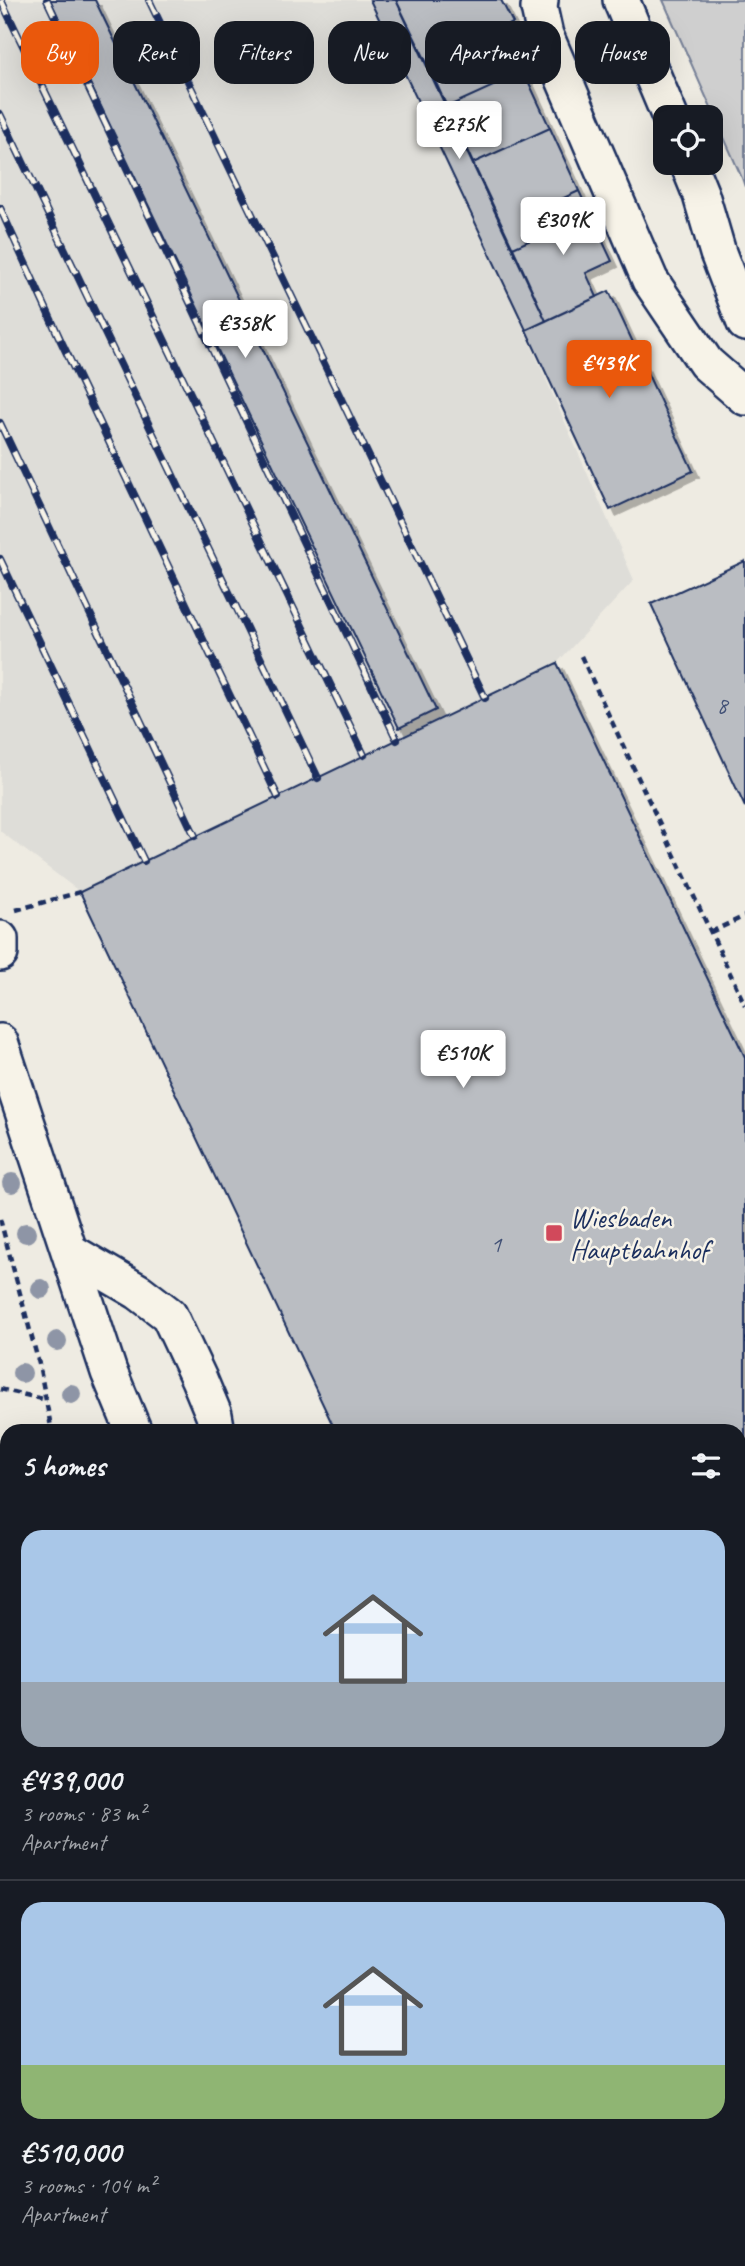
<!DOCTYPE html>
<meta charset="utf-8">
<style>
:root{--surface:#171b24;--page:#20242c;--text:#f1f3f6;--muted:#9ea1a6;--line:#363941;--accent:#ea580c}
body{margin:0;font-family:Caveat,sans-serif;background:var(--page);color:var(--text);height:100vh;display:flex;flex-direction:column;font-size:26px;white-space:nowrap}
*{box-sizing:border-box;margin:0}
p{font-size:23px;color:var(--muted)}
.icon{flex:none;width:38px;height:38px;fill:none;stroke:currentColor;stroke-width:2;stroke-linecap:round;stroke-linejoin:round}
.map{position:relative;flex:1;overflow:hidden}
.details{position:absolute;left:0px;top:1424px;width:746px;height:842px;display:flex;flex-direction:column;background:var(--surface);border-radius:21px 21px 0 0;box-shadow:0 7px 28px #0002}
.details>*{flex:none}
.top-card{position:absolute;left:21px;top:21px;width:704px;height:63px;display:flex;gap:14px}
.fabs{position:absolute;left:653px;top:105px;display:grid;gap:14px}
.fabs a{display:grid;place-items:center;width:70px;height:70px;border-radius:14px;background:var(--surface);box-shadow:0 7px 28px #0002;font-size:35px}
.price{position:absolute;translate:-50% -60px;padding:0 16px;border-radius:7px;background:#fff;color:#222;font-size:23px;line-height:46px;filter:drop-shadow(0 2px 4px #0008)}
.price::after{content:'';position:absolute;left:50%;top:42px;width:21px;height:16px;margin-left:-10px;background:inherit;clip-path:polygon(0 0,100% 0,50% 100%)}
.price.on{background:var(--accent);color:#fff}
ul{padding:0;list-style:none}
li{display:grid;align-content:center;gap:14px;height:371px;padding:0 21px}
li+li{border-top:2px solid var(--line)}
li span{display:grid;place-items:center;height:217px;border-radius:21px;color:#555}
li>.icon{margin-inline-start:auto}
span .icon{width:126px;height:126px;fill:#fffc;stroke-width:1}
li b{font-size:30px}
h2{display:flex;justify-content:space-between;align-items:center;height:84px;padding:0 21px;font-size:30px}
.tag{padding:0 24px;border-radius:21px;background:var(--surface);box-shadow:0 7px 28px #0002;font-size:24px;line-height:63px}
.tag.on{background:var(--accent);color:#fff}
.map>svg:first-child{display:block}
.built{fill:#deddd8}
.green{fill:#cfcfcf;stroke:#757f96;stroke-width:2}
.building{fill:#babdc2;stroke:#1b2f5e;stroke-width:2;filter:url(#shadow)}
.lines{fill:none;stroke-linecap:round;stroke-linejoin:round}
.minor-casing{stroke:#1b2f5e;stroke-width:40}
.major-casing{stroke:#1b2f5e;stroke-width:44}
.path{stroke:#1b2f5e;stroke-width:4.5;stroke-dasharray:7 5;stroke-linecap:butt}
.minor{stroke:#f7f3e8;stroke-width:35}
.major{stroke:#f7f3e8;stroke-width:38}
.rail-casing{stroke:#1b2f5e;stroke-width:8}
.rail{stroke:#f7f3e8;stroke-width:5;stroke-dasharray:16;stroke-linecap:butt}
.tree{fill:#8e95a6}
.poi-dot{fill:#d1495b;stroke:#f7f3e8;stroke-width:2.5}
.labels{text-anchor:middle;stroke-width:5;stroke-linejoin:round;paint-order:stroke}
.number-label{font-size:24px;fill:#435277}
.poi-label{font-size:28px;fill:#1b2f5e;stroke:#f7f3e8;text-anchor:start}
</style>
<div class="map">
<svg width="745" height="2266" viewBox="0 0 745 2266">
<defs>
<filter id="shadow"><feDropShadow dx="6" dy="6" stdDeviation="0" flood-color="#0004"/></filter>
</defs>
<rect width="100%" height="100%" fill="#eeebe2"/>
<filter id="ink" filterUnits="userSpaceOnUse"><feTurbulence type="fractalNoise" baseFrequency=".0143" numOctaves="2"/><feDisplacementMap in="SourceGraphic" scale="14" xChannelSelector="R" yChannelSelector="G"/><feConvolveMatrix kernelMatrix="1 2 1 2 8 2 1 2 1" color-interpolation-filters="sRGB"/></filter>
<g filter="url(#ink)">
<path class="built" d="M0,0H380L634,580L557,663L80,892L0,831Z"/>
<path class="green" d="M663,0H745V187L742,178Z"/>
<path class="building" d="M50,0H95L436,710L399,728Z
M370,0H396L546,321L526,330Z
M396,0H501L513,23L427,63Z
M503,28L524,72L447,107L427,63Z
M524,72L550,128L473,163L447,107Z
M550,128L579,191L535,211L546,233L513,248L473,163Z
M579,191L612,261L586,273L597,297L546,321L513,248L546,233L535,211Z
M609,291L693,471L610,510L526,330Z
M745,561V807L651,604Z
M557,663L745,1057V2033L738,2036V1432H336L80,892Z
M7,2097V2128L0,2129V2098Z"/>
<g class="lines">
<g class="minor-casing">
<path id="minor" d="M540,0L539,8L545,35L650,280L706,363L745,397
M621,0L670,117
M688,163L701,195L718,253L745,323
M0,939V953
M0,1042L109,1372L134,1432
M69,1251L139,1292L169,1315L199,1379L214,1415L217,1432
M0,1602L7,1606
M0,1679L7,1678
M0,1737L7,1735
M0,1842L7,1841
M0,1935L7,1933
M0,2032L7,2031
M278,2259L279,2266
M328,2259L329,2266"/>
</g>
<g class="major-casing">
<path id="major" d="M738,2224L745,2223
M527,2266L561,2259"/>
</g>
<path class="path" d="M581,656L745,1005
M16,910L80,892
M711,932L745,916
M0,1219L39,1364L52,1432
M0,1389L47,1400
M334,1432L335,1431
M738,2058L745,2070
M738,2112L745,2109
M738,2116L745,2130
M192,2266H200"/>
<use href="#minor" class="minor"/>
<use href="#major" class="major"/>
<g class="rail-casing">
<path id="rail" d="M1,0L364,755
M47,0L397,740
M149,0L485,698
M0,114L318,778
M0,208L60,339L278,797
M0,423L195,836
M0,559L144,861"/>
</g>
<use href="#rail" class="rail"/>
</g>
<g class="tree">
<circle cx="12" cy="1183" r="10"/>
<circle cx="26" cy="1233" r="10"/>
<circle cx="41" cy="1289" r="10"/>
<circle cx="57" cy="1341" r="10"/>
<circle cx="22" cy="1373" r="10"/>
<circle cx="71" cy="1394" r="10"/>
</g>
</g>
<rect class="poi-dot" x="545" y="1224" width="18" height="18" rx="3.5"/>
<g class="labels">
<g class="number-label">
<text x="722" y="713">8</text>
<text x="496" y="1252">1</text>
</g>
<g class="poi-label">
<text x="570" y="1227">Wiesbaden<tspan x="570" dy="32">Hauptbahnhof</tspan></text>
</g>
</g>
</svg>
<div class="fabs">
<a><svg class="icon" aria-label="locate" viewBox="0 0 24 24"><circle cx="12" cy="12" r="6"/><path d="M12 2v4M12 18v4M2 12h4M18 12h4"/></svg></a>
</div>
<b class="price" style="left:459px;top:161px">€275K</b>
<b class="price" style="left:563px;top:257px">€309K</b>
<b class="price" style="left:245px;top:360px">€358K</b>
<b class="price on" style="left:609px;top:400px">€439K</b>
<b class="price" style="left:463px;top:1090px">€510K</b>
<div class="top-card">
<a class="tag on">Buy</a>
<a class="tag">Rent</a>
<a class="tag">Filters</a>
<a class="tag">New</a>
<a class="tag">Apartment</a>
<a class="tag">House</a>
</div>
<section class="details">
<h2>5 homes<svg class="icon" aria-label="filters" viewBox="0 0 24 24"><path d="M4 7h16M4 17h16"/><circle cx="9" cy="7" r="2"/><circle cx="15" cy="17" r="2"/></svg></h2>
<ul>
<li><span style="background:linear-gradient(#a9c7e8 70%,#9aa5b1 0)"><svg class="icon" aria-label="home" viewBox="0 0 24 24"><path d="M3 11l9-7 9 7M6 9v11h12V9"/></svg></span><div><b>€439,000</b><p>3 rooms · 83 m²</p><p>Apartment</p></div></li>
<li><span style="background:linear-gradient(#a9c7e8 75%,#8fb573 0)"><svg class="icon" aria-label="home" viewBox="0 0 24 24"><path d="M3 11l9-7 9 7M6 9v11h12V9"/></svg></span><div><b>€510,000</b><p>3 rooms · 104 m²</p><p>Apartment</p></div></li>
</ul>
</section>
</div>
